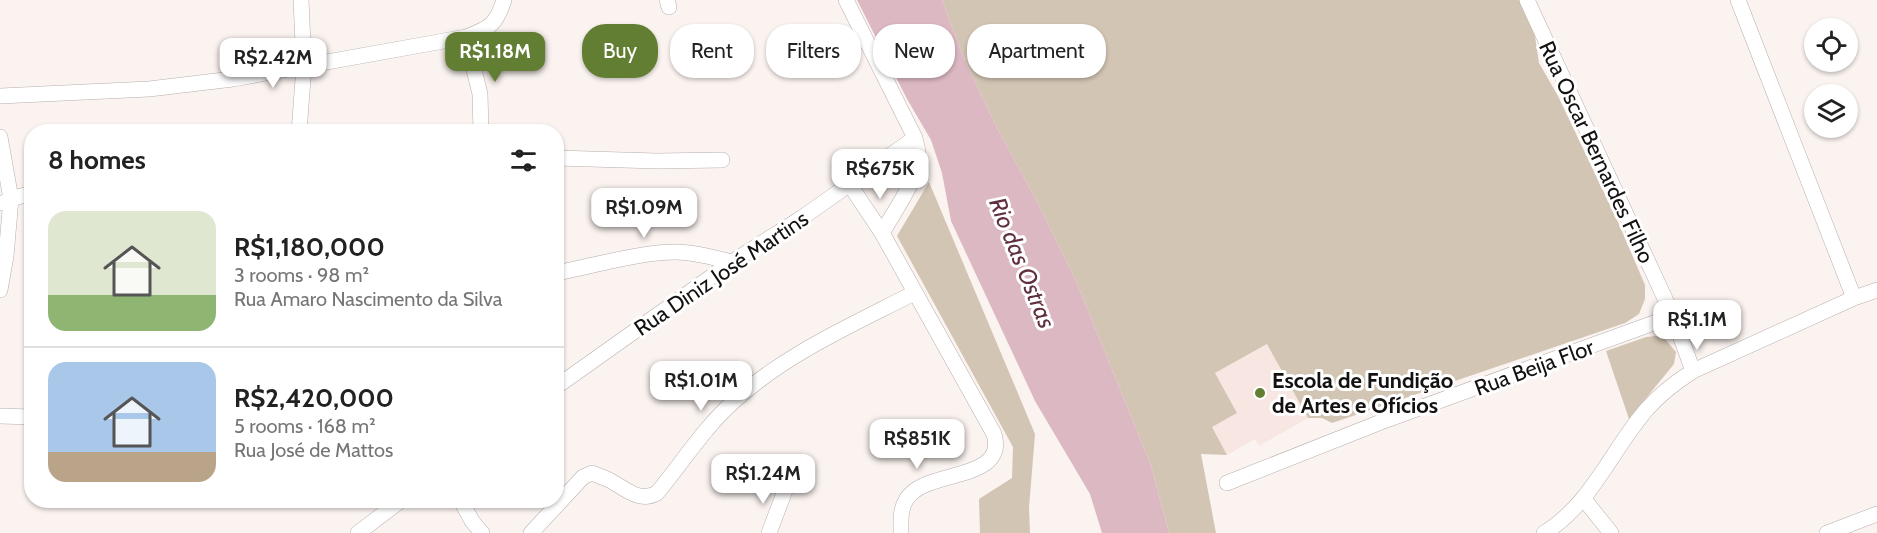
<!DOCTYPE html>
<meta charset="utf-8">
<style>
:root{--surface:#fff;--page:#f6f6f6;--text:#222;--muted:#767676;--line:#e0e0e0;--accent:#627e32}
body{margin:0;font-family:Cabin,sans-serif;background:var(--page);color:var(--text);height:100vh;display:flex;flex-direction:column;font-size:22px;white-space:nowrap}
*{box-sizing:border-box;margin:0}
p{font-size:20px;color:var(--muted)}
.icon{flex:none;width:33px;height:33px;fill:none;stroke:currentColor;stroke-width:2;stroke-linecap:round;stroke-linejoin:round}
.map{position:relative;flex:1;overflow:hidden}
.details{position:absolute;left:24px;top:124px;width:540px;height:384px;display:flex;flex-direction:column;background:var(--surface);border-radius:24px;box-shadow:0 2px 4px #0004}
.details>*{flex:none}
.guide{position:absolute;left:582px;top:24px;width:570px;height:54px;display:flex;gap:12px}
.controls{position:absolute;left:1804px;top:18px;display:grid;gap:12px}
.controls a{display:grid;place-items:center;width:54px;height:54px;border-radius:50%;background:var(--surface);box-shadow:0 2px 4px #0004;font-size:30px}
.price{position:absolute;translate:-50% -51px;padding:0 14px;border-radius:12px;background:#fff;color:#222;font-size:20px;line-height:39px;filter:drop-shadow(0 2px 3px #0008)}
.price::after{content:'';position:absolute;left:50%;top:36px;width:18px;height:14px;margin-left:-9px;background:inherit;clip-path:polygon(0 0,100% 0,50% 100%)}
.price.active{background:var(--accent);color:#fff}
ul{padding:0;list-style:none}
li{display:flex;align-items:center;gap:18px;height:150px;padding:0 24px}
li+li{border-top:2px solid var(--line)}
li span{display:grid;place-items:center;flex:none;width:168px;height:120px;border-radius:18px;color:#555}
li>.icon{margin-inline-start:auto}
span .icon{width:72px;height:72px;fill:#fffc;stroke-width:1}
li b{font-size:26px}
h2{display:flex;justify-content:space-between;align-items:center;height:72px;padding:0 24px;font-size:26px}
.chip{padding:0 21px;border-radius:24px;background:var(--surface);box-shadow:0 2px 4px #0004;font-size:21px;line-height:54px}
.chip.active{background:var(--accent);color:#fff}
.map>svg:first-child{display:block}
.built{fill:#f7e6e2}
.green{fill:#d3c5b4}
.water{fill:#dcb8c2}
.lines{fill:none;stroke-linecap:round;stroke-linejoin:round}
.street-casing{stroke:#b6afad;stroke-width:16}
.street{stroke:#fff;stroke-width:15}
.poi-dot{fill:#627e32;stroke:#fff;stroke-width:2}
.labels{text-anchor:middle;stroke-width:6;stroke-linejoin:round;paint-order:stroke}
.street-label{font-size:22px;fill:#141211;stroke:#fff}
.poi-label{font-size:22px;font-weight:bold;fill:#141211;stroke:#fff;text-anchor:start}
.water-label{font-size:24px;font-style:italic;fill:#60303f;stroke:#fff}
</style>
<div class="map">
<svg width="1877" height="533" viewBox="0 0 1877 533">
<rect width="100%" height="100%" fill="#fbf3f0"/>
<path class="built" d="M1268,344L1308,418L1259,446L1255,439L1227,455L1211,427L1237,413L1215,373Z"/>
<path class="green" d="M942,0H1521L1534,30L1539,63L1558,96L1618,222L1645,285V299L1639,314L1625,323L1332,423L1322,418H1308L1267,344L1215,373L1237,413L1212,427L1227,455L1201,454L1216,533H1169L1151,466L1077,283L1035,198L995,124L964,59Z
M929,182L1035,434L1029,508L1030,533H980L979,499L1012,478L1013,447L897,236Z
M1656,336L1665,339L1676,352L1674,364L1629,419L1606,351L1646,337Z"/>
<path class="water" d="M857,0H942L964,59L995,124L1035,198L1077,283L1151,466L1169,533H1102L1090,494L1035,401L951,221L942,173L931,140L907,99Z"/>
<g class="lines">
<g class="street-casing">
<path id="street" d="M667,0L669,7
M846,0L915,138C916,144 919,151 918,157C915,184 895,210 882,233L994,434C1008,483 924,468 906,500C900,510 901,522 901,533
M1527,0L1673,316L1693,371
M1738,0L1854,298
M466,37L480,94L481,132
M0,96L149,89L233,79L466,37C490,28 496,25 504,0
M299,132L304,66L301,0
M0,137L11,199L6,256L0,290
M556,158L657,161L722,160
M850,185L882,233
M3,203L11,199L32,193
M556,273C593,266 640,252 676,252C695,252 714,258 732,262
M556,387L732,262L803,217L915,138
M0,416L32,417
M1227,483L1381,422L1673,316
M1583,498L1611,533
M461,501L472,521L482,533
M358,533L400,501
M531,533L583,477L592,473C597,475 602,477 607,479C623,486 638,504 657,493C682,463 704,428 733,402C785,354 852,325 914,293
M769,533L786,488
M1544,533C1591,505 1612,449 1647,409C1660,394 1676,382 1693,371L1854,298L1877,290
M1827,533L1877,514"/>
</g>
<use href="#street" class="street"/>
</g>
<circle class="poi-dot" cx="1260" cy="393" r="6"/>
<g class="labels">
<g class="street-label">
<text transform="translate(1597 152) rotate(65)" y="8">Rua Oscar Bernardes Filho</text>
<text transform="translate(721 273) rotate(-34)" y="8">Rua Diniz José Martins</text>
<text transform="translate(1534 367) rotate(-20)" y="8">Rua Beija Flor</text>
</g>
<g class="poi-label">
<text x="1272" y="388">Escola de Fundição<tspan x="1272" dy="25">de Artes e Ofícios</tspan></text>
</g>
<g class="water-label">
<text transform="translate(1022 263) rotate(68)" y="8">Rio das Ostras</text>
</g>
</g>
</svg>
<div class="controls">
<a><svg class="icon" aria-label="locate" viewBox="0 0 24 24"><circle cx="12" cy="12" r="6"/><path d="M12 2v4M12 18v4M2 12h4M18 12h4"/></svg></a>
<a><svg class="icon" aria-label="layers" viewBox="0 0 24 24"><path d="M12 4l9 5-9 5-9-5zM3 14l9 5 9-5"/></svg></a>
</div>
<b class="price active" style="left:495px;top:83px">R$1.18M</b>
<b class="price" style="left:273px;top:89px">R$2.42M</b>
<b class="price" style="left:880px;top:200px">R$675K</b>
<b class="price" style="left:644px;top:239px">R$1.09M</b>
<b class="price" style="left:1697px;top:351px">R$1.1M</b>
<b class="price" style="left:701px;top:412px">R$1.01M</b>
<b class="price" style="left:917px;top:470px">R$851K</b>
<b class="price" style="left:763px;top:505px">R$1.24M</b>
<div class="guide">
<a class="chip active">Buy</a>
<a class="chip">Rent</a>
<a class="chip">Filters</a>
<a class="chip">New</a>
<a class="chip">Apartment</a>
</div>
<section class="details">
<h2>8 homes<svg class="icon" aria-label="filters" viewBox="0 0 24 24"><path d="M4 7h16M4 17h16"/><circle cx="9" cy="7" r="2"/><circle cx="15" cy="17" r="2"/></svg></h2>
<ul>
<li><span style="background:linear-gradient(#dfe7d0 70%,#8fb573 0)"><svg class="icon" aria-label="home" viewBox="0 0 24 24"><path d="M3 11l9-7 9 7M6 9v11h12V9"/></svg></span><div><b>R$1,180,000</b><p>3 rooms · 98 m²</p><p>Rua Amaro Nascimento da Silva</p></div></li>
<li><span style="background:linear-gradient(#a9c7e8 75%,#b9a48a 0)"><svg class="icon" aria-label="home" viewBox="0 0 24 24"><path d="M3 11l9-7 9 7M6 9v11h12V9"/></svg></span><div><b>R$2,420,000</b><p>5 rooms · 168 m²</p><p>Rua José de Mattos</p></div></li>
</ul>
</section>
</div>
